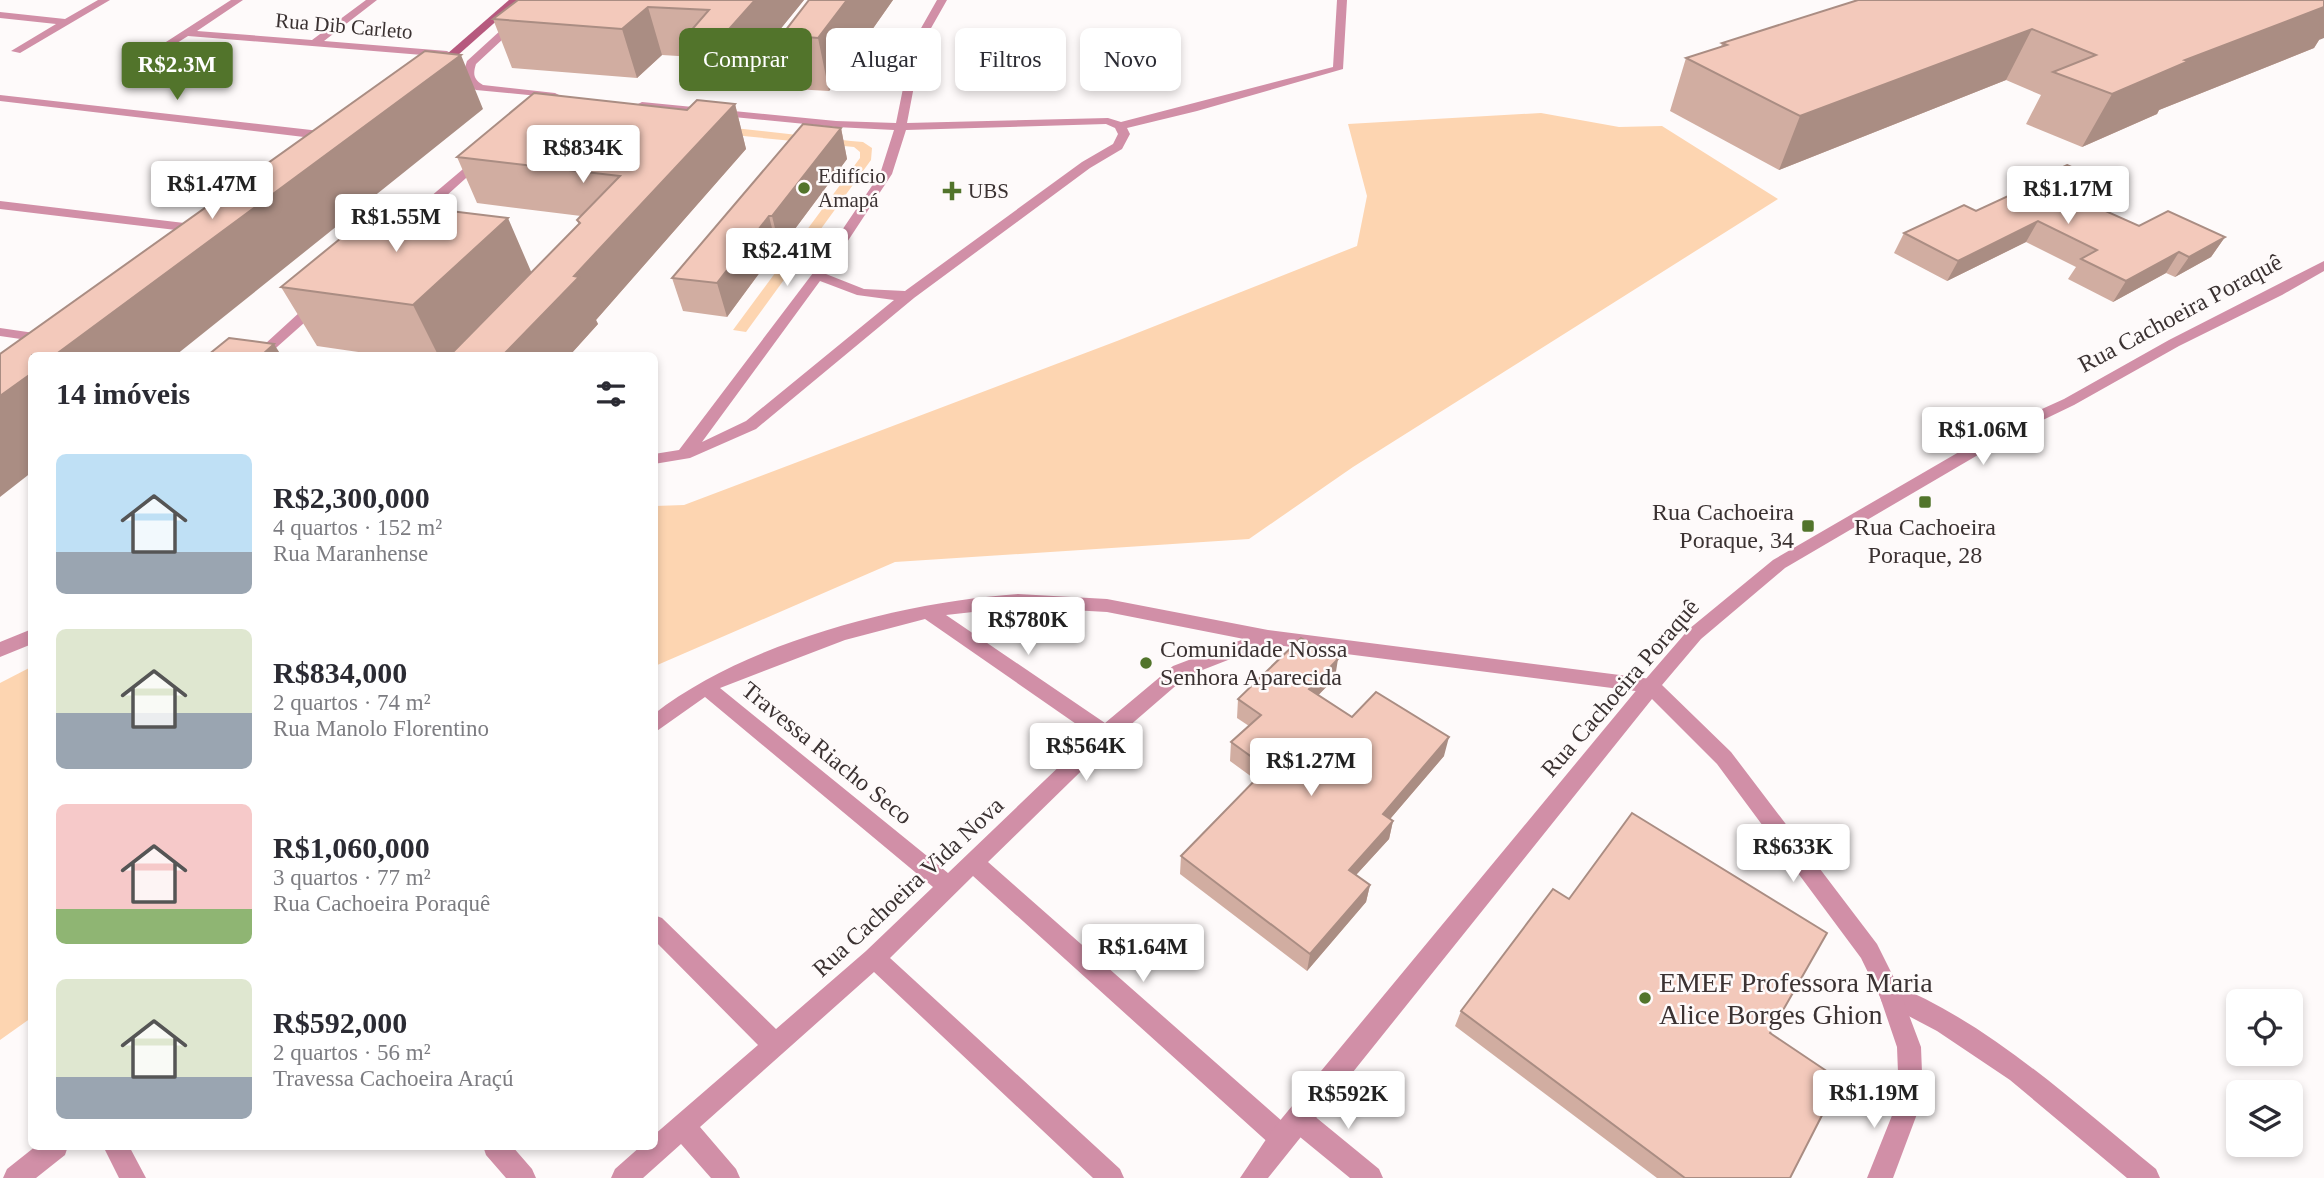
<!DOCTYPE html>
<html lang="pt">
<meta charset="utf-8">
<style>
:root{--surface:#fff;--page:#f2f2f3;--text:#2b2b33;--muted:#7c7c81;--accent:#52742b}
body{margin:0;font-family:"Times New Roman",serif;background:var(--page);color:var(--text);height:100vh;display:flex;flex-direction:column;font-size:26px;white-space:nowrap}
*{box-sizing:border-box;margin:0}
p{font-size:23px;color:var(--muted)}
.icon{flex:none;width:38px;height:38px;fill:none;stroke:currentColor;stroke-width:2;stroke-linecap:round;stroke-linejoin:round}
.map{position:relative;flex:1;overflow:hidden}
.details{position:absolute;left:28px;top:352px;width:630px;height:798px;display:flex;flex-direction:column;background:var(--surface);border-radius:10px;box-shadow:0 4px 10px #0003}
.details>*{flex:none}
.guide{position:absolute;left:679px;top:28px;width:665px;height:63px;display:flex;gap:14px}
.buttons{position:absolute;left:2226px;top:989px;display:grid;gap:14px}
.buttons a{display:grid;place-items:center;width:77px;height:77px;border-radius:10px;background:var(--surface);box-shadow:0 4px 10px #0003;font-size:35px}
.price{position:absolute;translate:-50% -60px;padding:0 16px;border-radius:7px;background:#fff;color:#222;font-size:23px;line-height:46px;filter:drop-shadow(0 2px 4px #0008)}
.price::after{content:'';position:absolute;left:50%;top:42px;width:21px;height:16px;margin-left:-10px;background:inherit;clip-path:polygon(0 0,100% 0,50% 100%)}
.price.selected{background:var(--accent);color:#fff}
ul{padding:0;list-style:none}
li{display:flex;align-items:center;gap:21px;height:175px;padding:0 28px}
li span{display:grid;place-items:center;flex:none;width:196px;height:140px;border-radius:10px;color:#555}
li>.icon{margin-inline-start:auto}
span .icon{width:84px;height:84px;fill:#fffc;stroke-width:1}
li b{font-size:30px}
h2{display:flex;justify-content:space-between;align-items:center;height:84px;padding:0 28px;font-size:30px}
.chip{padding:0 24px;border-radius:10px;background:var(--surface);box-shadow:0 4px 10px #0003;font-size:24px;line-height:63px}
.chip.selected{background:var(--accent);color:#fff}
.map>svg:first-child{display:block}
.green{fill:#fdd5b1}
.lines{fill:none;stroke-linecap:round;stroke-linejoin:round}
.minor{fill:#d18fa7;fill-rule:evenodd}
.tertiary{fill:#d18fa7;fill-rule:evenodd}
.secondary{fill:#b6597e;fill-rule:evenodd}
.wall{fill:#d1ada1}
.shaded-wall{fill:#aa8d83}
.building{fill:#f3c9bb;stroke:#aa8d83;stroke-width:2}
.poi-dot{fill:#52742b;stroke:#fefafa;stroke-width:2.5}
.labels{text-anchor:middle;stroke-width:5;stroke-linejoin:round;paint-order:stroke}
.far-street-label{font-size:21px;fill:#3b3232;stroke:#fefafa}
.far-poi-label{font-size:21px;fill:#3b3232;stroke:#fefafa;text-anchor:start}
.street-label{font-size:24px;fill:#3b3232;stroke:#fefafa}
.poi-label{font-size:24px;fill:#3b3232;stroke:#fefafa;text-anchor:end}
.near-poi-label{font-size:28px;fill:#3b3232;stroke:#fefafa;text-anchor:start}
</style>
<div class="map">
<svg width="2324" height="1178" viewBox="0 0 2324 1178">
<rect width="100%" height="100%" fill="#fefafa"/>
<path class="green" d="M1541,113L1619,127L1662,126L1778,199L1353,467L1249,539L895,562L655,666V506L684,505L1117,341L1357,246L1367,196L1348,124Z
M698,124L851,141L863,142L872,148L871,160L746,332L733,330L860,158V152L854,147L692,131Z
M31,667V1018L0,1040V683Z"/>
<g class="lines">
<path class="minor" d="M98,0H110L20,53L11,51L56,24L0,18V12L65,19Z
M231,0H243L197,31L312,40L366,0H377L324,41L447,51L452,54L447,57L188,36L144,64L135,62Z
M534,0H545L476,64C473,74 473,79 483,85L555,93L561,96L559,98L476,90L468,85L463,74L467,61Z
M937,0H947L922,44L907,123L1108,118L1121,122L1333,67L1337,0H1347L1343,69L1197,111L1127,128L1130,134L1122,149L1090,168L914,298L756,429L690,458L654,464V454L679,450L813,273L880,174L894,130L836,127L642,108L636,105L642,102L836,121L896,123L912,44ZM1106,124L1115,128L1118,134L1113,144L1082,162L905,291L864,289L826,274L892,174L906,130ZM820,281L857,295L894,300L746,421L702,442Z
M0,95L329,132L335,136L329,140L0,101Z
M482,153L488,157L486,160L414,225H404V219Z
M0,201L201,225L207,229L201,233L0,209Z
M317,300L322,301V307L268,355H253L312,301Z
M0,328L48,335L55,339L48,343L0,336Z
M1018,594L1107,599L1268,630L1651,679L1658,681L1660,686L1658,691L1651,693L1269,644L1187,676L1113,740L988,862L1291,1129L1294,1138L1291,1147L1282,1150L1273,1147L973,876L890,958L1120,1169L1124,1178H1093L874,972L700,1127L736,1169L740,1178H711L681,1144L643,1178H611L615,1169L641,1146H654V1135L758,1045L654,940V915L662,918L776,1029L866,951L933,887L705,697L654,733V714C746,642 903,602 1018,594ZM1018,607L1107,612L1244,639L1173,666L1105,723L946,615ZM925,619L1092,735L948,873L720,688L845,640Z
M32,629V644L0,657V642Z
M1890,983C1990,1023 2073,1102 2156,1169L2160,1178H2127L2010,1080L1937,1031L1882,1002L1879,994L1882,986Z
M1298,1107L1307,1110L1379,1169L1383,1178H1350L1289,1128L1286,1119L1289,1110Z
M36,1146H68L65,1155L36,1178H3L7,1169Z
M103,1146H129L146,1178H119Z
M483,1146H512L532,1169L536,1178H506L486,1155Z"/>
<path class="tertiary" d="M2324,261V271L2282,295L2179,346L2074,405L2012,435L1785,568L1701,639L1662,685L1731,752L1877,944L1898,986L1921,1047L1923,1098L1893,1178H1867L1899,1098L1897,1047L1880,997L1861,958L1717,764L1652,699L1268,1178H1240L1273,1129L1644,681L1689,629L1773,560L2002,427L2064,399L2169,340Z"/>
<path class="secondary" d="M509,0H520L440,71H432V67Z"/>
</g>
<path class="wall" d="M518,0H804L735,85L701,83L694,57L662,55L637,78L512,68L493,19Z
M809,0H893L829,91L794,89L782,35Z
M1858,0L2319,40L2314,48L2159,110L2157,114L2082,147L2026,124L2041,95L2006,80L1779,170L1670,111L1686,58L1721,47L1722,43Z
M735,104L746,149L596,320L598,324L570,355H379L317,346L281,287L531,273L579,225L577,220L581,216L477,203L457,157L687,110Z
M841,128L847,159L780,249H777L727,317L683,311L672,278Z
M2039,178L2101,206L2098,208L2139,226L2225,237L2211,257L2175,277L2166,273L2113,302L2068,279L2076,267L2026,242L1947,281L1894,253L1904,233L1976,211L2036,183Z
M1335,678L1318,695L1352,717L1444,756L1390,819L1393,821L1389,839L1356,875L1370,885L1366,902L1307,971L1180,874L1181,856L1256,780L1230,761L1231,742L1249,726L1237,718L1238,699Z
M1461,1011L1770,1033L1790,1178H1657L1455,1026Z"/>
<path class="shaded-wall" d="M755,0H804L735,85L723,36Z
M847,0H893L829,91L818,38Z
M648,7L662,55L637,78L622,29Z
M2324,7V38L2319,40L2314,48L2159,110L2157,114L2082,147L2112,94L2185,60Z
M2032,29L2006,80L1779,170L1800,116Z
M461,55L483,109L176,355H55Z
M735,104L746,149L596,320L598,324L570,355H503L574,276Z
M841,128L847,159L780,249L772,216Z
M2113,186L2101,206L2071,221L2083,201Z
M769,216L777,249L727,317L717,283Z
M508,218L533,276L453,355H438L413,305Z
M2038,221L2026,242L1947,281L1958,261Z
M2225,237L2211,257L2175,277L2189,257Z
M2179,252L2166,273L2113,302L2126,281Z
M274,344L281,355H262Z
M32,373V472L0,497V396Z
M1338,659L1335,678L1306,708L1309,689Z
M1449,737L1444,756L1379,832L1383,814Z
M1393,821L1389,839L1345,887L1349,870Z
M1370,885L1366,902L1307,971L1310,954Z"/>
<path class="building" d="M518,0H755L723,36L688,34L709,10L648,7L622,29L493,19Z
M809,0H847L818,38L782,35Z
M1858,0H2324V7L2185,60L2189,61L2112,94L2053,72L2096,55L2032,29L1800,116L1686,58L1727,45L1722,43Z
M425,51L461,55L55,355H32V373L0,396V354Z
M534,93L687,110L697,100L735,104L574,276L579,277L503,355H450L580,223L577,220L620,176L457,157Z
M803,124L841,128L772,216H769L717,283L672,278Z
M2067,165L2113,186L2083,201L2139,226L2168,211L2225,237L2189,257L2179,252L2126,281L2081,259L2097,250L2038,221L1958,261L1904,233L1964,205L1976,211L2043,180L2039,178Z
M384,203L508,218L413,305L281,287Z
M229,338L274,344L262,355H208Z
M1301,638L1338,659L1309,689L1352,717L1376,692L1449,737L1383,814L1393,821L1349,870L1370,885L1310,954L1181,856L1267,768L1231,742L1261,715L1238,699Z
M1632,813L1827,933L1770,1033L1840,1080L1790,1178H1685L1461,1011L1553,889L1569,899Z"/>
<g class="poi-dot">
<circle cx="804" cy="188" r="7"/>
<path d="M948.5 180.5h7v7h7v7h-7v7h-7v-7h-7v-7h7z"/>
<rect x="1918" y="495" width="14" height="14" rx="3.5"/>
<rect x="1801" y="519" width="14" height="14" rx="3.5"/>
<circle cx="1146" cy="663" r="7"/>
<circle cx="1645" cy="998" r="7"/>
</g>
<g class="labels">
<g class="far-street-label">
<text transform="translate(344 26) rotate(5)" y="7">Rua Dib Carleto</text>
</g>
<g class="far-poi-label">
<text x="818" y="183">Edifício<tspan x="818" dy="24">Amapá</tspan></text>
<text x="968" y="198">UBS</text>
</g>
<g class="street-label">
<text transform="translate(2180 313) rotate(-28)" y="8">Rua Cachoeira Poraquê</text>
<text transform="translate(1620 688) rotate(-49)" y="8">Rua Cachoeira Poraquê</text>
<text transform="translate(827 753) rotate(39)" y="8">Travessa Riacho Seco</text>
<text transform="translate(908 887) rotate(-43)" y="8">Rua Cachoeira Vida Nova</text>
</g>
<g class="poi-label">
<text x="1794" y="520">Rua Cachoeira<tspan x="1794" dy="28">Poraque, 34</tspan></text>
<text x="1925" y="535" text-anchor="middle">Rua Cachoeira<tspan x="1925" dy="28">Poraque, 28</tspan></text>
<text x="1160" y="657" text-anchor="start">Comunidade Nossa<tspan x="1160" dy="28">Senhora Aparecida</tspan></text>
</g>
<g class="near-poi-label">
<text x="1659" y="992">EMEF Professora Maria<tspan x="1659" dy="32">Alice Borges Ghion</tspan></text>
</g>
</g>
</svg>
<div class="buttons">
<a><svg class="icon" aria-label="locate" viewBox="0 0 24 24"><circle cx="12" cy="12" r="6"/><path d="M12 2v4M12 18v4M2 12h4M18 12h4"/></svg></a>
<a><svg class="icon" aria-label="layers" viewBox="0 0 24 24"><path d="M12 4l9 5-9 5-9-5zM3 14l9 5 9-5"/></svg></a>
</div>
<b class="price selected" style="left:177px;top:102px">R$2.3M</b>
<b class="price" style="left:583px;top:185px">R$834K</b>
<b class="price" style="left:212px;top:221px">R$1.47M</b>
<b class="price" style="left:2068px;top:226px">R$1.17M</b>
<b class="price" style="left:396px;top:254px">R$1.55M</b>
<b class="price" style="left:787px;top:288px">R$2.41M</b>
<b class="price" style="left:1983px;top:467px">R$1.06M</b>
<b class="price" style="left:1028px;top:657px">R$780K</b>
<b class="price" style="left:1086px;top:783px">R$564K</b>
<b class="price" style="left:1311px;top:798px">R$1.27M</b>
<b class="price" style="left:1793px;top:884px">R$633K</b>
<b class="price" style="left:1143px;top:984px">R$1.64M</b>
<b class="price" style="left:1874px;top:1130px">R$1.19M</b>
<b class="price" style="left:1348px;top:1131px">R$592K</b>
<div class="guide">
<a class="chip selected">Comprar</a>
<a class="chip">Alugar</a>
<a class="chip">Filtros</a>
<a class="chip">Novo</a>
</div>
<section class="details">
<h2>14 imóveis<svg class="icon" aria-label="filters" viewBox="0 0 24 24"><path d="M4 7h16M4 17h16"/><circle cx="9" cy="7" r="2"/><circle cx="15" cy="17" r="2"/></svg></h2>
<ul>
<li><span style="background:linear-gradient(#bfe0f5 70%,#9aa5b1 0)"><svg class="icon" aria-label="home" viewBox="0 0 24 24"><path d="M3 11l9-7 9 7M6 9v11h12V9"/></svg></span><div><b>R$2,300,000</b><p>4 quartos · 152 m²</p><p>Rua Maranhense</p></div></li>
<li><span style="background:linear-gradient(#dfe7d0 60%,#9aa5b1 0)"><svg class="icon" aria-label="home" viewBox="0 0 24 24"><path d="M3 11l9-7 9 7M6 9v11h12V9"/></svg></span><div><b>R$834,000</b><p>2 quartos · 74 m²</p><p>Rua Manolo Florentino</p></div></li>
<li><span style="background:linear-gradient(#f6c9c9 75%,#8fb573 0)"><svg class="icon" aria-label="home" viewBox="0 0 24 24"><path d="M3 11l9-7 9 7M6 9v11h12V9"/></svg></span><div><b>R$1,060,000</b><p>3 quartos · 77 m²</p><p>Rua Cachoeira Poraquê</p></div></li>
<li><span style="background:linear-gradient(#dfe7d0 70%,#9aa5b1 0)"><svg class="icon" aria-label="home" viewBox="0 0 24 24"><path d="M3 11l9-7 9 7M6 9v11h12V9"/></svg></span><div><b>R$592,000</b><p>2 quartos · 56 m²</p><p>Travessa Cachoeira Araçú</p></div></li>
</ul>
</section>
</div>
